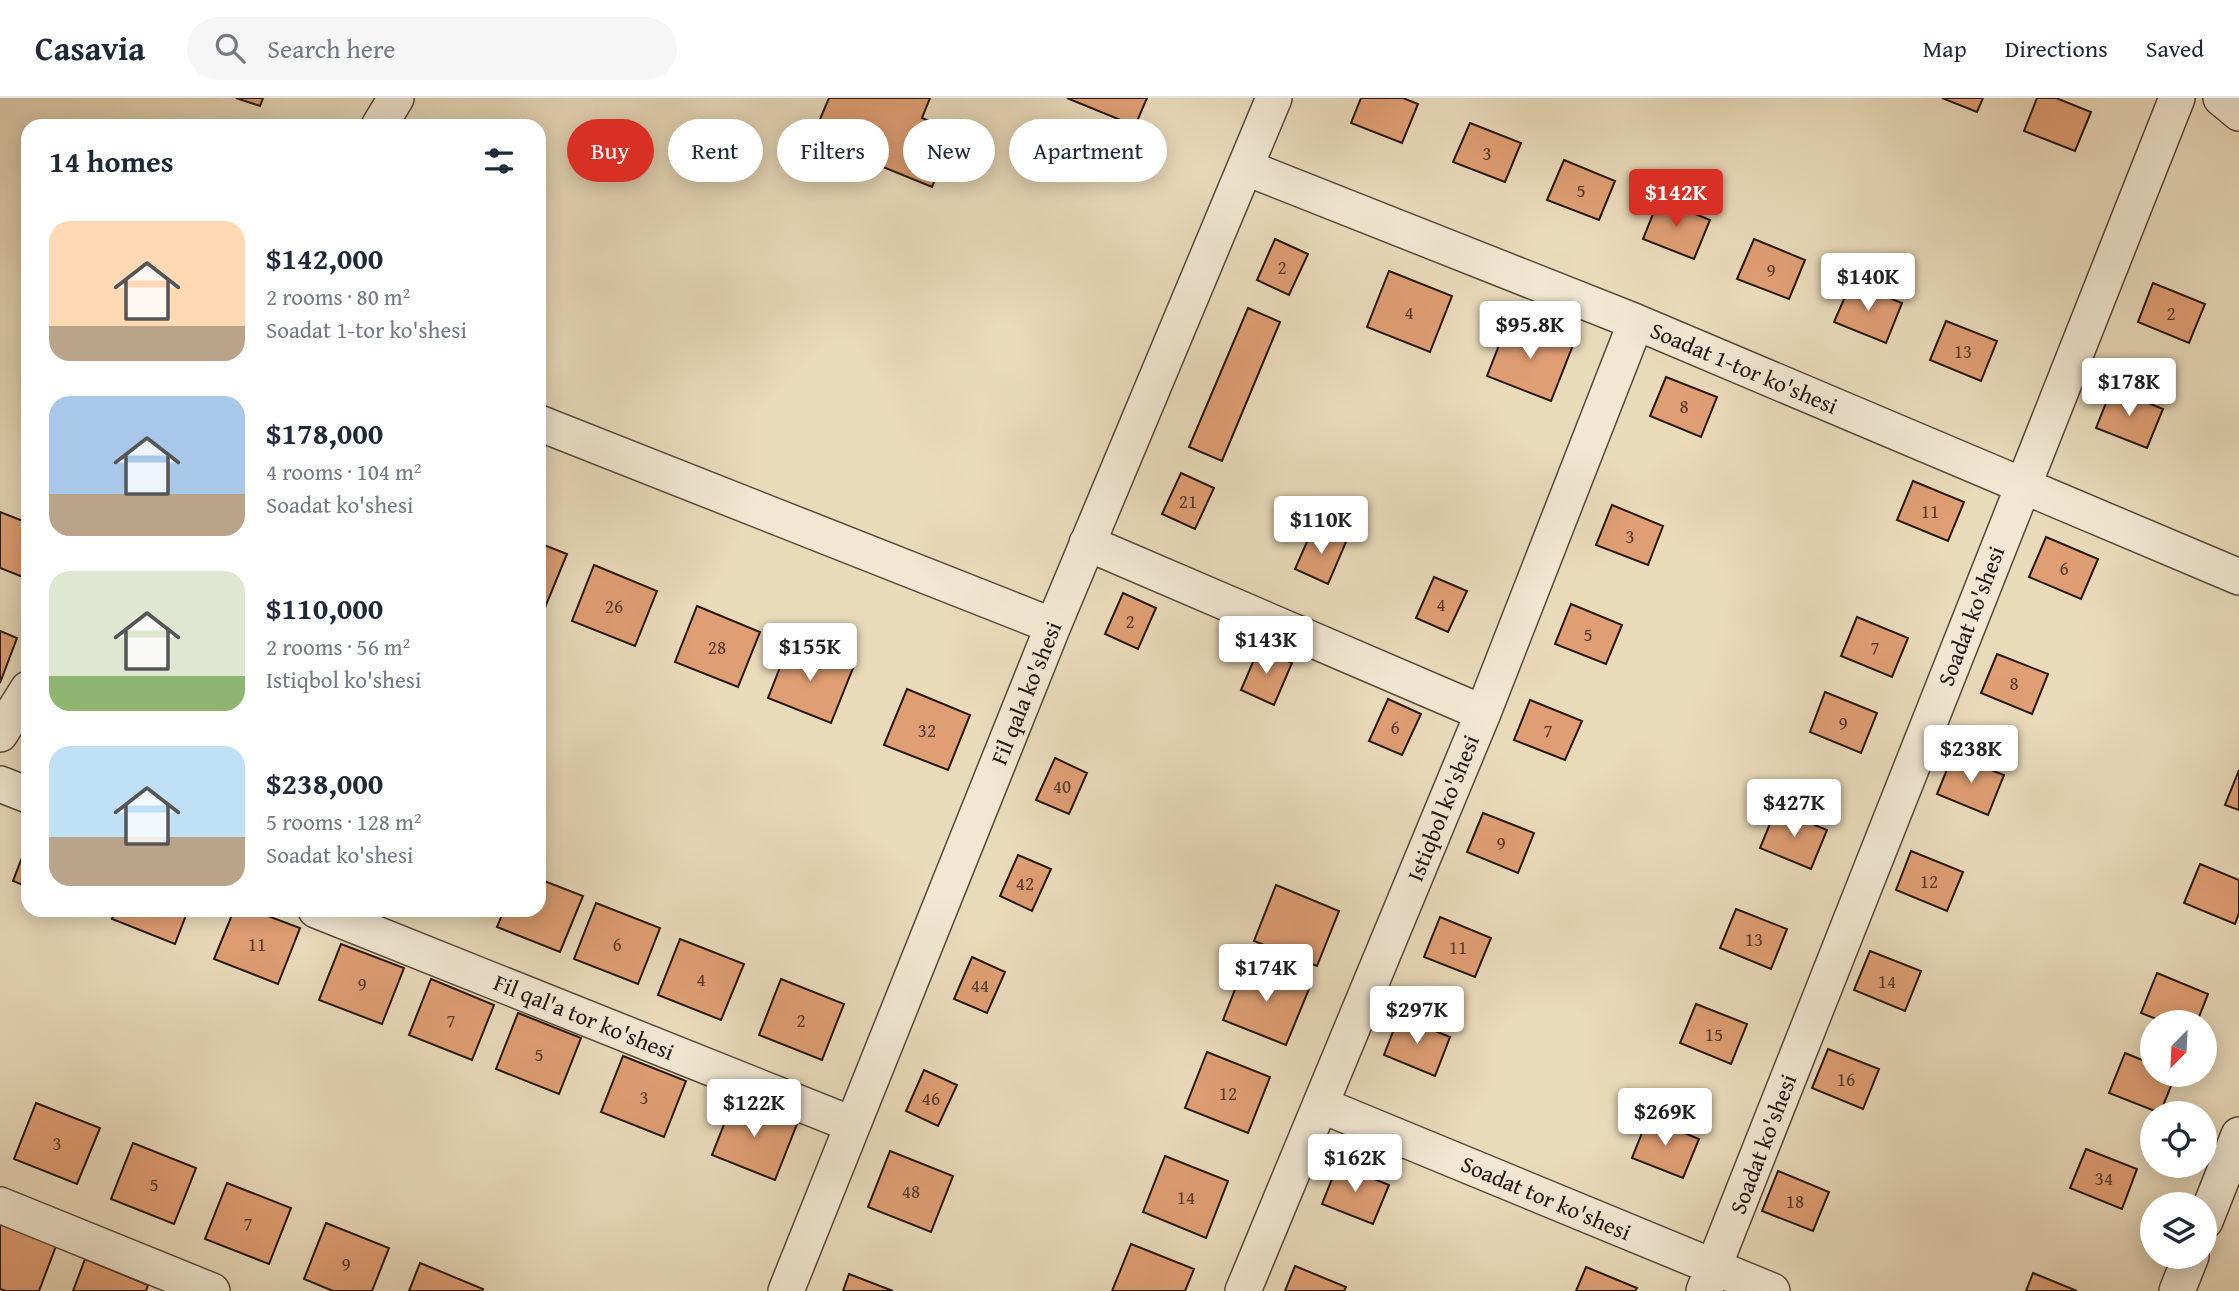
<!DOCTYPE html>
<meta charset="utf-8">
<style>
:root{--surface:#fff;--page:#f6f6f7;--text:#1f2937;--muted:#747a83;--line:#e0e1e3;--accent:#d93025}
body{margin:0;font-family:"Gentium Book Plus",serif;background:var(--page);color:var(--text);height:100vh;display:flex;flex-direction:column;font-size:26px;white-space:nowrap}
*{box-sizing:border-box;margin:0}
p{font-size:23px;color:var(--muted)}
.icon{flex:none;width:38px;height:38px;fill:none;stroke:currentColor;stroke-width:2;stroke-linecap:round;stroke-linejoin:round}
.map{position:relative;flex:1;overflow:hidden}
.side{position:absolute;left:21px;top:21px;width:525px;height:798px;display:flex;flex-direction:column;background:var(--surface);border-radius:21px;box-shadow:0 4px 18px #0003}
.side>*{flex:none}
.guide{position:absolute;left:567px;top:21px;width:665px;height:63px;display:flex;gap:14px}
.needle{width:46px;rotate:204deg}
.controls{position:absolute;left:2140px;top:912px;display:grid;gap:14px}
.controls a{display:grid;place-items:center;width:77px;height:77px;border-radius:50%;background:var(--surface);box-shadow:0 4px 18px #0003;font-size:35px}
.price{position:absolute;translate:-50% -60px;padding:0 16px;border-radius:7px;background:#fff;color:#222;font-size:23px;line-height:46px;filter:drop-shadow(0 2px 4px #0008)}
.price::after{content:'';position:absolute;left:50%;top:42px;width:21px;height:16px;margin-left:-10px;background:inherit;clip-path:polygon(0 0,100% 0,50% 100%)}
.price.on{background:var(--accent);color:#fff}
ul{padding:0;list-style:none}
li{display:flex;align-items:center;gap:21px;height:175px;padding:0 28px}
li span{display:grid;place-items:center;flex:none;width:196px;height:140px;border-radius:21px;color:#555}
li>.icon{margin-inline-start:auto}
span .icon{width:84px;height:84px;fill:#fffc;stroke-width:1}
li b{font-size:30px}
h2{display:flex;justify-content:space-between;align-items:center;height:84px;padding:0 28px;font-size:30px}
.pill{padding:0 24px;border-radius:32px;background:var(--surface);box-shadow:0 4px 18px #0003;font-size:24px;line-height:63px}
.pill.on{background:var(--accent);color:#fff}
header{display:flex;align-items:center;gap:42px;box-sizing:border-box;height:98px;padding:0 35px;background:var(--surface);border-bottom:2px solid var(--line)}
header strong{font-size:33px}
nav{display:flex;gap:38px;margin-inline-start:auto;font-size:24px}
.search{width:490px;height:63px;background:var(--page);display:flex;align-items:center;gap:18px;box-sizing:border-box;padding:0 24px;border-radius:38px;color:var(--muted);font-size:26px}
.map>svg:first-child{display:block}
.building{fill:#df9e73;stroke:#271710;stroke-width:2}
.lines{fill:none;stroke-linecap:round;stroke-linejoin:round}
.minor-casing{stroke:#58483a;stroke-width:38}
.minor{stroke:#f1e7d2;stroke-width:35}
.labels{text-anchor:middle;stroke-width:6;stroke-linejoin:round;paint-order:stroke}
.number-label{font-size:19px;fill:#553929}
.street-label{font-size:23px;fill:#271710;stroke:#f1e7d2}
</style>
<header>
<strong>Casavia</strong>
<div class="search"><svg class="icon" aria-label="search" viewBox="0 0 24 24"><circle cx="10" cy="10" r="6"/><path d="M15 15l6 6"/></svg>Search here</div>
<nav><a>Map</a><a>Directions</a><a>Saved</a></nav>
</header>
<div class="map">
<svg width="2239" height="1193" viewBox="0 0 2239 1193">
<rect width="100%" height="100%" fill="#e9daba"/>
<filter id="stains"><feTurbulence type="fractalNoise" baseFrequency=".00286" numOctaves="4"/><feColorMatrix values="0 0 0 0 .2 0 0 0 0 .09 0 0 0 0 .02 0 0 0 .5 -.17"/></filter>
<radialGradient id="worn" r=".72"><stop offset=".6" stop-color="#630" stop-opacity="0"/><stop offset="1" stop-color="#630" stop-opacity=".3"/></radialGradient>
<path class="building" d="M236,0H263L260,8Z
M829,0H930L922,20L955,34L932,89L812,40Z
M1067,0H1147L1135,28Z
M1361,0H1403L1418,6L1402,45L1351,25Z
M1942,0H1983L1977,14Z
M2037,0H2056L2091,14L2075,53L2024,33Z
M1470,25L1521,45L1505,84L1453,64Z
M1564,62L1615,83L1599,122L1547,102Z
M1659,101L1710,122L1694,161L1643,141Z
M1275,141L1308,156L1289,197L1257,182Z
M1754,141L1805,162L1789,201L1737,181Z
M1389,173L1452,198L1430,254L1367,229Z
M1851,185L1902,205L1886,245L1834,224Z
M2153,185L2205,206L2189,245L2138,224Z
M1248,210L1280,224L1222,363L1189,349Z
M1509,222L1573,247L1551,303L1487,278Z
M1946,223L1997,243L1981,283L1930,262Z
M1666,279L1717,299L1701,339L1650,318Z
M2112,290L2163,311L2147,350L2096,330Z
M1181,375L1214,390L1195,431L1162,416Z
M1913,383L1964,404L1948,443L1897,422Z
M1612,407L1663,428L1648,467L1596,447Z
M0,414L28,425V481L0,470Z
M1313,430L1346,444L1328,486L1295,471Z
M2046,439L2098,461L2081,501L2029,479Z
M539,445L567,456L544,512L539,510Z
M594,467L657,493L635,548L572,523Z
M1434,479L1467,493L1448,534L1416,520Z
M1123,495L1156,510L1138,551L1105,536Z
M1571,506L1622,527L1606,566L1555,546Z
M697,508L760,534L738,589L675,564Z
M1857,519L1908,540L1892,579L1841,558Z
M0,533L17,540L0,585Z
M790,544L853,570L831,625L768,600Z
M1259,550L1292,565L1274,607L1241,592Z
M1997,556L2048,576L2032,616L1981,595Z
M907,591L970,617L948,672L884,647Z
M1825,594L1877,615L1861,655L1810,634Z
M1388,601L1421,616L1402,657L1369,643Z
M1530,602L1582,623L1565,662L1514,642Z
M1953,657L2004,677L1988,717L1937,696Z
M1055,660L1087,675L1069,716L1036,702Z
M2239,672V712L2225,707Z
M1776,711L1827,732L1811,771L1760,750Z
M1483,715L1534,735L1518,775L1467,754Z
M28,744V789L13,783Z
M1911,753L1963,774L1947,813L1896,792Z
M1018,757L1051,771L1032,813L1000,798Z
M2200,766L2239,782V815L2235,826L2184,805Z
M539,781L583,798L560,854L497,829L504,812H539Z
M1276,787L1339,813L1317,868L1254,843Z
M596,805L660,830L638,886L574,861Z
M1736,811L1787,831L1771,871L1720,850Z
M115,812H188L175,846L112,821Z
M234,812H252L300,830L278,886L214,861Z
M1440,819L1491,840L1475,879L1424,859Z
M680,841L744,866L721,922L658,897Z
M341,846L404,870L382,926L319,902Z
M1870,853L1921,873L1905,913L1854,892Z
M972,859L1005,874L987,915L954,901Z
M1245,866L1309,891L1286,947L1223,922Z
M2157,875L2208,896L2197,924H2164L2141,915Z
M431,881L494,907L472,962L409,937Z
M781,881L844,906L822,962L759,937Z
M1696,906L1747,926L1731,966L1680,945Z
M518,915L581,940L559,996L496,971Z
M1399,918L1450,939L1435,978L1384,957Z
M1828,951L1879,971L1863,1011L1812,990Z
M1207,954L1270,979L1248,1035L1185,1010Z
M2125,955L2152,966V976H2176L2160,1015L2109,995Z
M623,958L686,983L664,1039L601,1014Z
M924,972L957,987L938,1028L906,1013Z
M734,1001L797,1026L775,1082L712,1057Z
M36,1005L100,1030L77,1086L14,1061Z
M1648,1020L1699,1041L1683,1080L1632,1060Z
M133,1045L196,1070L174,1126L111,1101Z
M2086,1051L2137,1071L2122,1111L2070,1090Z
M890,1053L953,1078L931,1134L868,1109Z
M1165,1058L1228,1083L1206,1140L1143,1114Z
M1338,1066L1389,1087L1373,1126L1322,1106Z
M1778,1073L1829,1094L1813,1133L1762,1113Z
M227,1085L291,1110L269,1166L205,1141Z
M326,1125L389,1150L372,1193H333L304,1181Z
M0,1126L56,1148L39,1193H6L0,1191Z
M1131,1146L1194,1171L1185,1193H1112Z
M85,1161L148,1187L146,1193H73Z
M420,1165L483,1191L482,1193H409Z
M1295,1168L1346,1189L1344,1193H1285Z
M1586,1169L1637,1190L1635,1193H1576Z
M2033,1175L2077,1193H2026Z
M849,1176L893,1193H843Z"/>
<g class="lines">
<g class="minor-casing">
<path id="minor" d="M2221,0L2239,15
M379,28L396,0
M1247,70L1636,224L2239,479
M539,325L1053,528
M1087,445L1483,615
M0,636L28,591
M0,686L28,697
M316,812L851,1026
M1321,1007L1772,1193
M0,1107L212,1193
M2205,1123L2239,1037
M786,1193L1053,528L1274,0
M1243,1193L1483,615L1636,224
M1704,1193L2177,0
M2177,1193L2191,1158"/>
</g>
<use href="#minor" class="minor"/>
</g>
<g class="labels">
<g class="number-label">
<text x="1487" y="62">3</text>
<text x="1581" y="99">5</text>
<text x="1282" y="176">2</text>
<text x="1771" y="179">9</text>
<text x="1409" y="221">4</text>
<text x="2171" y="222">2</text>
<text x="1963" y="260">13</text>
<text x="1684" y="315">8</text>
<text x="1188" y="410">21</text>
<text x="1930" y="420">11</text>
<text x="1630" y="445">3</text>
<text x="2064" y="477">6</text>
<text x="1441" y="513">4</text>
<text x="614" y="515">26</text>
<text x="1130" y="530">2</text>
<text x="1588" y="543">5</text>
<text x="717" y="556">28</text>
<text x="1875" y="556">7</text>
<text x="2014" y="592">8</text>
<text x="1843" y="632">9</text>
<text x="1395" y="636">6</text>
<text x="927" y="639">32</text>
<text x="1548" y="639">7</text>
<text x="1062" y="695">40</text>
<text x="1501" y="752">9</text>
<text x="1929" y="790">12</text>
<text x="1025" y="792">42</text>
<text x="1754" y="848">13</text>
<text x="257" y="853">11</text>
<text x="617" y="853">6</text>
<text x="1458" y="856">11</text>
<text x="701" y="888">4</text>
<text x="1887" y="890">14</text>
<text x="362" y="893">9</text>
<text x="980" y="894">44</text>
<text x="451" y="929">7</text>
<text x="801" y="929">2</text>
<text x="1714" y="943">15</text>
<text x="539" y="963">5</text>
<text x="1846" y="988">16</text>
<text x="1228" y="1002">12</text>
<text x="644" y="1006">3</text>
<text x="931" y="1007">46</text>
<text x="57" y="1052">3</text>
<text x="2104" y="1087">34</text>
<text x="154" y="1093">5</text>
<text x="911" y="1100">48</text>
<text x="1186" y="1106">14</text>
<text x="1795" y="1110">18</text>
<text x="248" y="1132">7</text>
<text x="346" y="1173">9</text>
</g>
<g class="street-label">
<text transform="translate(1744 270) rotate(23)" y="8">Soadat 1-tor ko'shesi</text>
<text transform="translate(1971 518) rotate(-69)" y="8">Soadat ko'shesi</text>
<text transform="translate(1026 595) rotate(-68)" y="8">Fil qala ko'shesi</text>
<text transform="translate(1443 710) rotate(-68)" y="8">Istiqbol ko'shesi</text>
<text transform="translate(584 919) rotate(22)" y="8">Fil qal'a tor ko'shesi</text>
<text transform="translate(1763 1046) rotate(-69)" y="8">Soadat ko'shesi</text>
<text transform="translate(1546 1100) rotate(23)" y="8">Soadat tor ko'shesi</text>
</g>
</g>
<rect width="100%" height="100%" filter="url(#stains)"/>
<rect width="100%" height="100%" fill="url(#worn)"/>
</svg>
<div class="controls">
<a><svg class="needle" viewBox="-14 -14 28 28"><path d="M0-13l5 13h-10z" fill="#e53935"/><path d="M0 13l5-13h-10z" fill="#747a83"/></svg></a>
<a><svg class="icon" aria-label="locate" viewBox="0 0 24 24"><circle cx="12" cy="12" r="6"/><path d="M12 2v4M12 18v4M2 12h4M18 12h4"/></svg></a>
<a><svg class="icon" aria-label="layers" viewBox="0 0 24 24"><path d="M12 4l9 5-9 5-9-5zM3 14l9 5 9-5"/></svg></a>
</div>
<b class="price on" style="left:1676px;top:131px">$142K</b>
<b class="price" style="left:1868px;top:215px">$140K</b>
<b class="price" style="left:1530px;top:263px">$95.8K</b>
<b class="price" style="left:2129px;top:320px">$178K</b>
<b class="price" style="left:1321px;top:458px">$110K</b>
<b class="price" style="left:1266px;top:578px">$143K</b>
<b class="price" style="left:810px;top:585px">$155K</b>
<b class="price" style="left:1971px;top:687px">$238K</b>
<b class="price" style="left:1794px;top:741px">$427K</b>
<b class="price" style="left:1266px;top:906px">$174K</b>
<b class="price" style="left:1417px;top:948px">$297K</b>
<b class="price" style="left:754px;top:1041px">$122K</b>
<b class="price" style="left:1665px;top:1050px">$269K</b>
<b class="price" style="left:1355px;top:1096px">$162K</b>
<div class="guide">
<a class="pill on">Buy</a>
<a class="pill">Rent</a>
<a class="pill">Filters</a>
<a class="pill">New</a>
<a class="pill">Apartment</a>
</div>
<section class="side">
<h2>14 homes<svg class="icon" aria-label="filters" viewBox="0 0 24 24"><path d="M4 7h16M4 17h16"/><circle cx="9" cy="7" r="2"/><circle cx="15" cy="17" r="2"/></svg></h2>
<ul>
<li><span style="background:linear-gradient(#ffd9b3 75%,#b9a48a 0)"><svg class="icon" aria-label="home" viewBox="0 0 24 24"><path d="M3 11l9-7 9 7M6 9v11h12V9"/></svg></span><div><b>$142,000</b><p>2 rooms · 80 m²</p><p>Soadat 1-tor ko'shesi</p></div></li>
<li><span style="background:linear-gradient(#a9c7e8 70%,#b9a48a 0)"><svg class="icon" aria-label="home" viewBox="0 0 24 24"><path d="M3 11l9-7 9 7M6 9v11h12V9"/></svg></span><div><b>$178,000</b><p>4 rooms · 104 m²</p><p>Soadat ko'shesi</p></div></li>
<li><span style="background:linear-gradient(#dfe7d0 75%,#8fb573 0)"><svg class="icon" aria-label="home" viewBox="0 0 24 24"><path d="M3 11l9-7 9 7M6 9v11h12V9"/></svg></span><div><b>$110,000</b><p>2 rooms · 56 m²</p><p>Istiqbol ko'shesi</p></div></li>
<li><span style="background:linear-gradient(#bfe0f5 65%,#b9a48a 0)"><svg class="icon" aria-label="home" viewBox="0 0 24 24"><path d="M3 11l9-7 9 7M6 9v11h12V9"/></svg></span><div><b>$238,000</b><p>5 rooms · 128 m²</p><p>Soadat ko'shesi</p></div></li>
</ul>
</section>
</div>
